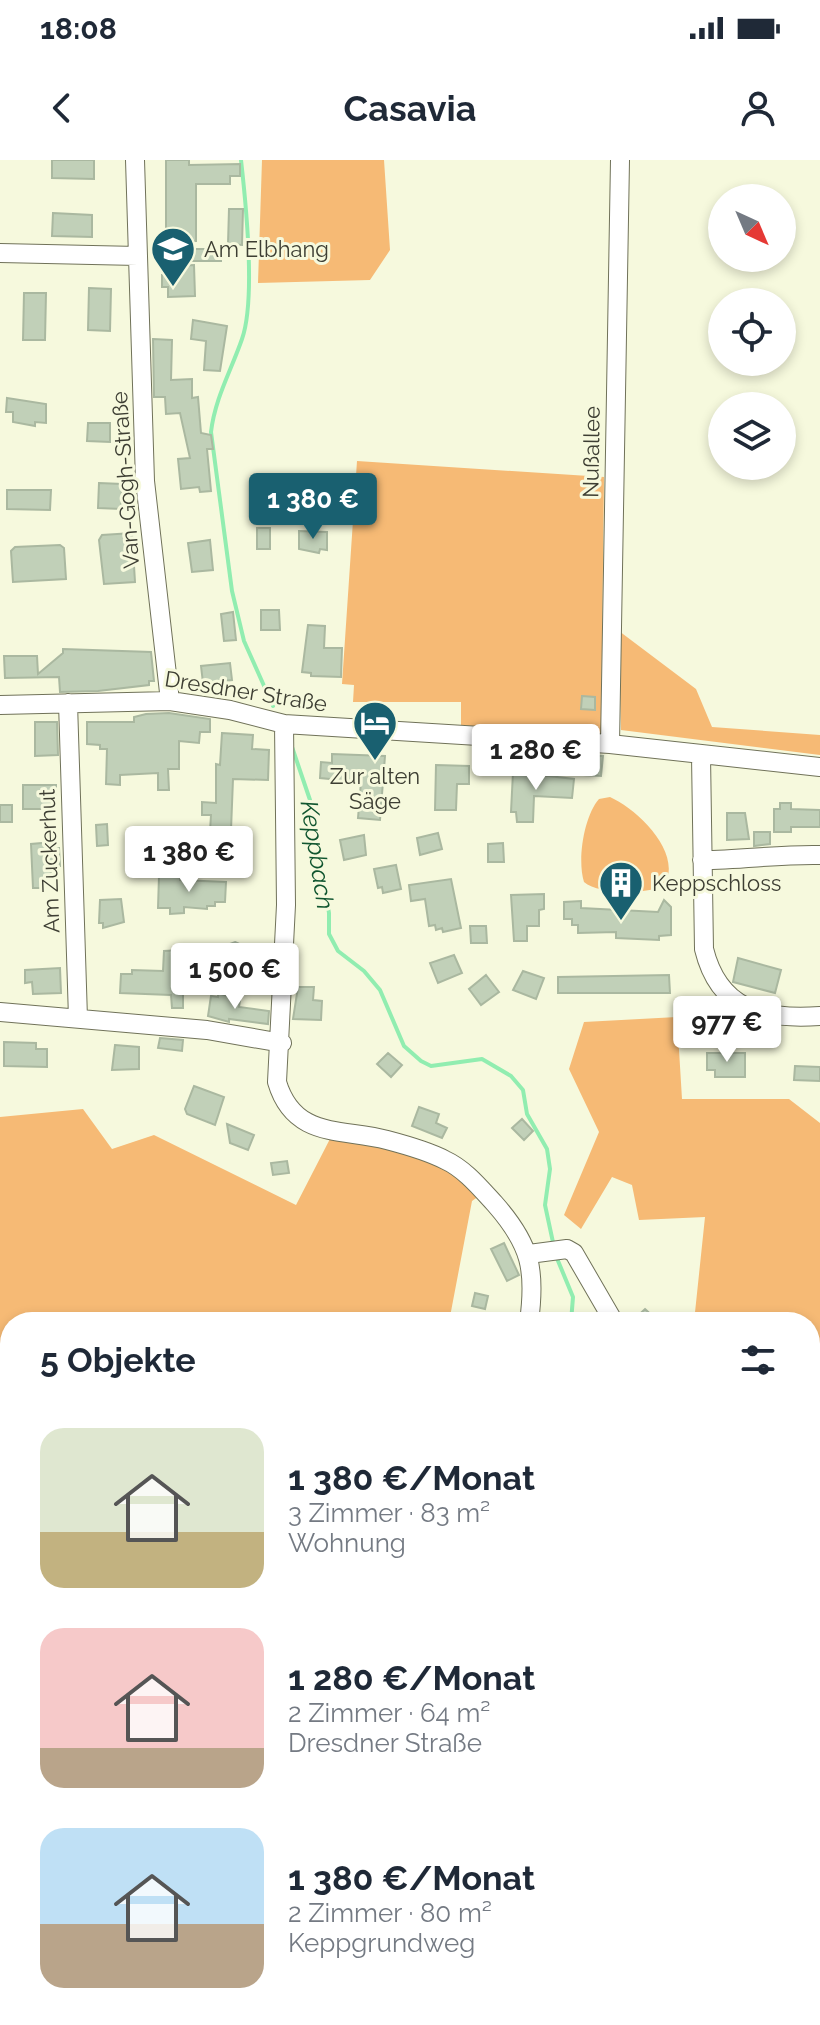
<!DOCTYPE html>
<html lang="de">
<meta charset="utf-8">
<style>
:root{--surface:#fff;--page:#f2f2f3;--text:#1f2937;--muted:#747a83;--accent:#196070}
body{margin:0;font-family:Raleway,sans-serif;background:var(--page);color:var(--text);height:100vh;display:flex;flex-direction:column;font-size:30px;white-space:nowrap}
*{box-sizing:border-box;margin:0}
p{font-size:26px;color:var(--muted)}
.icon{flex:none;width:44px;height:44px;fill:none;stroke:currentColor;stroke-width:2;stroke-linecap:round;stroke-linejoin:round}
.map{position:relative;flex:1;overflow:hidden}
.sheet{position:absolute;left:0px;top:1152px;width:820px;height:714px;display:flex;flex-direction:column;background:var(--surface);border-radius:32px 32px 0 0;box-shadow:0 4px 12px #0003}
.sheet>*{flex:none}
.needle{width:52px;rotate:136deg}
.controls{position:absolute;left:708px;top:24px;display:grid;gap:16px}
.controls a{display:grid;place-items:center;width:88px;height:88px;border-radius:50%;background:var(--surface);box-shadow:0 4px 12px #0003;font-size:40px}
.price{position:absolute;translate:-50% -68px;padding:0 18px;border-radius:8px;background:#fff;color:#222;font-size:26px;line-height:52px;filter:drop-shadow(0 2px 4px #0008)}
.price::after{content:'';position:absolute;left:50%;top:48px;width:24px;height:18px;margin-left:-12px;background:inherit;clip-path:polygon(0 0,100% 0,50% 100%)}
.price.current{background:var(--accent);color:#fff}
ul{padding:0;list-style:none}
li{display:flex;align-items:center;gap:24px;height:200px;padding:0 40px}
li span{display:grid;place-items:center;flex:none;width:224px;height:160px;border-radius:24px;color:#555}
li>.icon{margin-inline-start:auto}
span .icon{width:96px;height:96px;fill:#fffc;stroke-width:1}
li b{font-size:34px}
h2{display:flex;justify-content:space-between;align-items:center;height:96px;padding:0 40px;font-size:34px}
.status{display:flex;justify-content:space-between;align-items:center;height:56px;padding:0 40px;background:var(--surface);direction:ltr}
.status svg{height:22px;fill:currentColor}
header{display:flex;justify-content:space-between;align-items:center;height:104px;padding:0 40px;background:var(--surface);font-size:36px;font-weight:700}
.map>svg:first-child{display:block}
.green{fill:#f6ba75}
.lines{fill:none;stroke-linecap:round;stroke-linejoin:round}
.stream{stroke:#91edb0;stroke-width:4}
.building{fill:#c1d0b8;stroke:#aab8a0;stroke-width:2}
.minor-casing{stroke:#707259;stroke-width:20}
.minor{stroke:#fff;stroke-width:18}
.labels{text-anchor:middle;stroke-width:6;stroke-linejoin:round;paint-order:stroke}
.poi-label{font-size:22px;fill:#3d3e33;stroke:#f6f9dd;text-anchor:start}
.street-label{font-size:22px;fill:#3d3e33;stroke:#f6f9dd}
.water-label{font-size:24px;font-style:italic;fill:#10552f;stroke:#f6f9dd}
</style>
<div class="status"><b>18:08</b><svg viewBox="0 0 49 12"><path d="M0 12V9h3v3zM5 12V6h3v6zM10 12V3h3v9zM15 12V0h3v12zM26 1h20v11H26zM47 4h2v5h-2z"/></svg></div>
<header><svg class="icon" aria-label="back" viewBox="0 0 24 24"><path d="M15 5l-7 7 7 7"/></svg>Casavia<svg class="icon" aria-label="person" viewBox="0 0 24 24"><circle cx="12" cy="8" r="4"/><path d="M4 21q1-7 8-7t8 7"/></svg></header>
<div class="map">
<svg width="820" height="1865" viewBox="0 0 820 1865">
<rect width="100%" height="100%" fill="#f6f9dd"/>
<path class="green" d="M262,0H384L390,90L370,120L258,123Z
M357,301L604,317L601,574L461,568V542H353L354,525L342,524Z
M619,471L696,529L712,567L820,575V595L621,570Z
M610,637C637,649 684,693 664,726C647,734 599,735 584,722C577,700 584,656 599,639Z
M677,857L682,939H789L820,963V1865H51L53,1856H810V1464L814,1459L810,1455V1162H694L705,1057L639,1060L632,1025L612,1017L581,1069L564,1055L599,972L569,909L584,862Z
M83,949L112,989L154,975L296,1045L332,975L351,977L444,1005L479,1036L472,1041L449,1162H10V1365L0,1362V957Z"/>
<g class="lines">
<path class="stream" d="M241,0C246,44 256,139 242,179C231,211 215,238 211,272L232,431L244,481L273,546
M292,587L310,640L329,753V774L338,791L364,811L380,830L404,886L421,901L431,906L482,899L511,916L523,930L527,954L547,989L550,1009L545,1045L554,1087
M556,1096L573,1137L571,1162
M364,1856L375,1865
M335,1865L338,1856"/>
</g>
<path class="building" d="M52,0H94V19L52,18Z
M166,0H189V5L240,4V16H230V24H196V81L166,82Z
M229,49H243L242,85L228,84Z
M53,53L92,55V77L52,76Z
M187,89H221V101H187Z
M194,105L195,136L168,137V127H162V115H168L167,106Z
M89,128L111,129L110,171L88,170Z
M24,133H46L45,180H23Z
M193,160L227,166L220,211L204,210L206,181L191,179Z
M153,179L172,180L171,220L192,219V238L198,237L201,273L211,275L213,289H207L211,331L200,332L199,327L181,329L178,299L190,298L180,253L166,254L165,237H154Z
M7,238L46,244V263L35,262V266L13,262V252H6Z
M88,263H110V282L87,281Z
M99,323L122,324L121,349L98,348Z
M7,330H51L50,350L7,349Z
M257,368H270V389H257Z
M299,371L327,372V390L320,389L319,393L299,389Z
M132,373L135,422L104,424L99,380L102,375Z
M210,380L213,410L192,412L188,383Z
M60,385L64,388L66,419L13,422L11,391L15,387Z
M261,450H279L280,470H261Z
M233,452L236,480L224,481L221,454Z
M308,465L325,466L324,488H342L341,517L311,516V513L302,512Z
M63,489L151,492L154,521H149V525L98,531L60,532L59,517L5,518L4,496H37L38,514L63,493Z
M230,503L232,520L203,523L201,506Z
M582,536L595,537V550L581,549Z
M169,553L210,559V572H200L199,583L179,581V609H168L169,630H158V613L120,615V625L106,624L107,589H100V585L87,584V562H134V557L146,554Z
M35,562H57L58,595L35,596Z
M222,573L253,575L252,589L269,590L268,620L233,619L231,670H239L238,690L209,688L211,655H202V642L216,643V604L220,605Z
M332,594L385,596L380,660L358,658L361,622L320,618L321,602L332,603Z
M585,595L603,596L601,616L584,615Z
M436,605L469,606V624H457L456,650H435Z
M513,612L574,619L572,638L534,636L533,662H517L516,652H511Z
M23,625H56V649H23Z
M780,643H791V649L820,650V667H791V672H774V649H780Z
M0,645H12V662H0Z
M727,653H745L749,679L727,680Z
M107,664L108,685L97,686L96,665Z
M754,672H770V684L754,686Z
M438,673L442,689L420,695L417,678Z
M364,675L366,695L344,700L340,680Z
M53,682V688H59L60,706H50L51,715L44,716L45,728H33L31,684Z
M503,683L504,702H488V684Z
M396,705L401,729L383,733L382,727L378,728L374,709Z
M180,715V720L226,722L225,742H215V746H207V749L184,747V753L170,754V748H158L159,716Z
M451,719L461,768L443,772L442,768L436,770L435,765L429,766L425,739L411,741L409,725Z
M544,734V749L539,750V766H527V781H514L511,735Z
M121,739L124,762L103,768V763H99L100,740Z
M664,740L671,747V775L659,776V780L616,778V772L578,773V765H572V759H564V742L581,741V748L658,752Z
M470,766H486L487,783H471Z
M235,782L248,788L247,810L221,806L222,787Z
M183,790V848H172L171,835L120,833L121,814H132V810L163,811L164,791Z
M454,795L462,813L438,823L430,803Z
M738,798L781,810L775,833L733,822Z
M60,808L61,833L33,834L32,822L25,823V810Z
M523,811L544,818L536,839L513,830Z
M486,815L499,832L481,845L469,829Z
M669,815L670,833H558V817Z
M298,827H314L313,840L322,841L321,860L293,859Z
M218,833L240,840L239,847L269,851L268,864L229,859V862L208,856L211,836L218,837Z
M160,878L183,880L182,891L158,888Z
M4,882L36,883V889H47V907L4,906Z
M115,885L139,887V909L112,910Z
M388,893L402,905L391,917L377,904Z
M707,893H745V917H715V910H707Z
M795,906L820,907V921L794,920Z
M194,926L224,937L215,965L187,954L185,949Z
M419,947L439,954L436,963L447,968L442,978L412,966Z
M522,959L533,971L524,980L512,968Z
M227,964L254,975L248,990L230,983Z
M287,1001L289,1013L273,1015L271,1003Z
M504,1083L519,1115L507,1121L491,1089Z
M475,1133L488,1136L485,1149L472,1146Z
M645,1149L659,1162H631Z"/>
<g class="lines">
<g class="minor-casing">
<path id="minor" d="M135,0L145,321L170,541
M0,93L138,96
M68,543L78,858
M0,545L170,541L230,550L284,564L610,584L820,607
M284,564L286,745L277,922C294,979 341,968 387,980C406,985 428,991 445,1000C465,1009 481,1029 495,1044C531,1085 536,1110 529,1162
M610,584L620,0
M701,596L704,789C719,850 762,860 820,856
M702,700C742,700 780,694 820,695
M0,852L207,870L282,883
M529,1094L567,1089L574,1093L614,1162"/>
</g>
<use href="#minor" class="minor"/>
</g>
<defs>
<g id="school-pin" transform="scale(2.3)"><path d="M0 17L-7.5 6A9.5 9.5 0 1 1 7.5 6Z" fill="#196070" stroke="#f6f9dd"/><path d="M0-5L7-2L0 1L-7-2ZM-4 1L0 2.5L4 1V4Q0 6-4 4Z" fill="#fff"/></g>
<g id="hotel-pin" transform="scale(2.3)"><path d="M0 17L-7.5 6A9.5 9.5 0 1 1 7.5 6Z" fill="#196070" stroke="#f6f9dd"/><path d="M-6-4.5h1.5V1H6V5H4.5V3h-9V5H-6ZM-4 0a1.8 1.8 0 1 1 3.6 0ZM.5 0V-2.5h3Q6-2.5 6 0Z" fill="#fff"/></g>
<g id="building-pin" transform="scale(2.3)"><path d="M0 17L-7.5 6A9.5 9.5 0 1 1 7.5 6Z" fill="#196070" stroke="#f6f9dd"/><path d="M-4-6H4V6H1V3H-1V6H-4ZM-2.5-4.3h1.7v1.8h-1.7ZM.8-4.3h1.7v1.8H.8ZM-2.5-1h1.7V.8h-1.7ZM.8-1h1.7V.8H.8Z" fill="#fff"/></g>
</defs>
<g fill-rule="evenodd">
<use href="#school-pin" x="173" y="89"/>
<use href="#hotel-pin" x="375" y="563"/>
<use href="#building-pin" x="621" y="723"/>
</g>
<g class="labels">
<g class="poi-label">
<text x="204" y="97">Am Elbhang</text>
<text x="375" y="624" text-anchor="middle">Zur alten<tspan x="375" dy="25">Säge</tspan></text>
<text x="652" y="731">Keppschloss</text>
</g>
<g class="street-label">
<text transform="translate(591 292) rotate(-89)" y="8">Nußallee</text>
<text transform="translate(125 320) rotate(-94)" y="8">Van-Gogh-Straße</text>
<text transform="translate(246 531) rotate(9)" y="8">Dresdner Straße</text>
<text transform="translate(49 701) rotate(-92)" y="8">Am Zuckerhut</text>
</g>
<g class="water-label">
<text transform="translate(317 695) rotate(81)" y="8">Keppbach</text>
</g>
</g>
</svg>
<div class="controls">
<a><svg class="needle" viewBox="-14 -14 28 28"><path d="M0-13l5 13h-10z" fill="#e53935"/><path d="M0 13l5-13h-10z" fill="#747a83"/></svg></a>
<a><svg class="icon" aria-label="locate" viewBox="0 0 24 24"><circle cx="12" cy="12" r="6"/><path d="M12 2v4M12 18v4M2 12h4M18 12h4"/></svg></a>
<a><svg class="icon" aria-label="layers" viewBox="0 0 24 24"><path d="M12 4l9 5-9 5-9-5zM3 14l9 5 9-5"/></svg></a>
</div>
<b class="price current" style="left:313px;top:381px">1 380 €</b>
<b class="price" style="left:536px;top:632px">1 280 €</b>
<b class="price" style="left:189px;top:734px">1 380 €</b>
<b class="price" style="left:235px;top:851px">1 500 €</b>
<b class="price" style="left:727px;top:904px">977 €</b>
<section class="sheet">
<h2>5 Objekte<svg class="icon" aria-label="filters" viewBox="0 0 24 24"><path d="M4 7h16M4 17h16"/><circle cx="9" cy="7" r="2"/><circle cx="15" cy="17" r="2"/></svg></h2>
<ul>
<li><span style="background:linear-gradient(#dfe7d0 65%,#c2b280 0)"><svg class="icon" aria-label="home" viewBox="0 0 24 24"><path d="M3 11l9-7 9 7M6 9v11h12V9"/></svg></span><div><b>1 380 €/Monat</b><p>3 Zimmer · 83 m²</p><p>Wohnung</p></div></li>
<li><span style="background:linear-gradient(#f6c9c9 75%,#b9a48a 0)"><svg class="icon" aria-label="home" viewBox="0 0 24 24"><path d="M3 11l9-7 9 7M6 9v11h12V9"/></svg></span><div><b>1 280 €/Monat</b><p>2 Zimmer · 64 m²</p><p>Dresdner Straße</p></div></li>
<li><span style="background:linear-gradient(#bfe0f5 60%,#b9a48a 0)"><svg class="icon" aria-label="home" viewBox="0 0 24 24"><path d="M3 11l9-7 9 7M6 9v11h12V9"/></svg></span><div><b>1 380 €/Monat</b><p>2 Zimmer · 80 m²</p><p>Keppgrundweg</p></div></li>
</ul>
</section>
</div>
